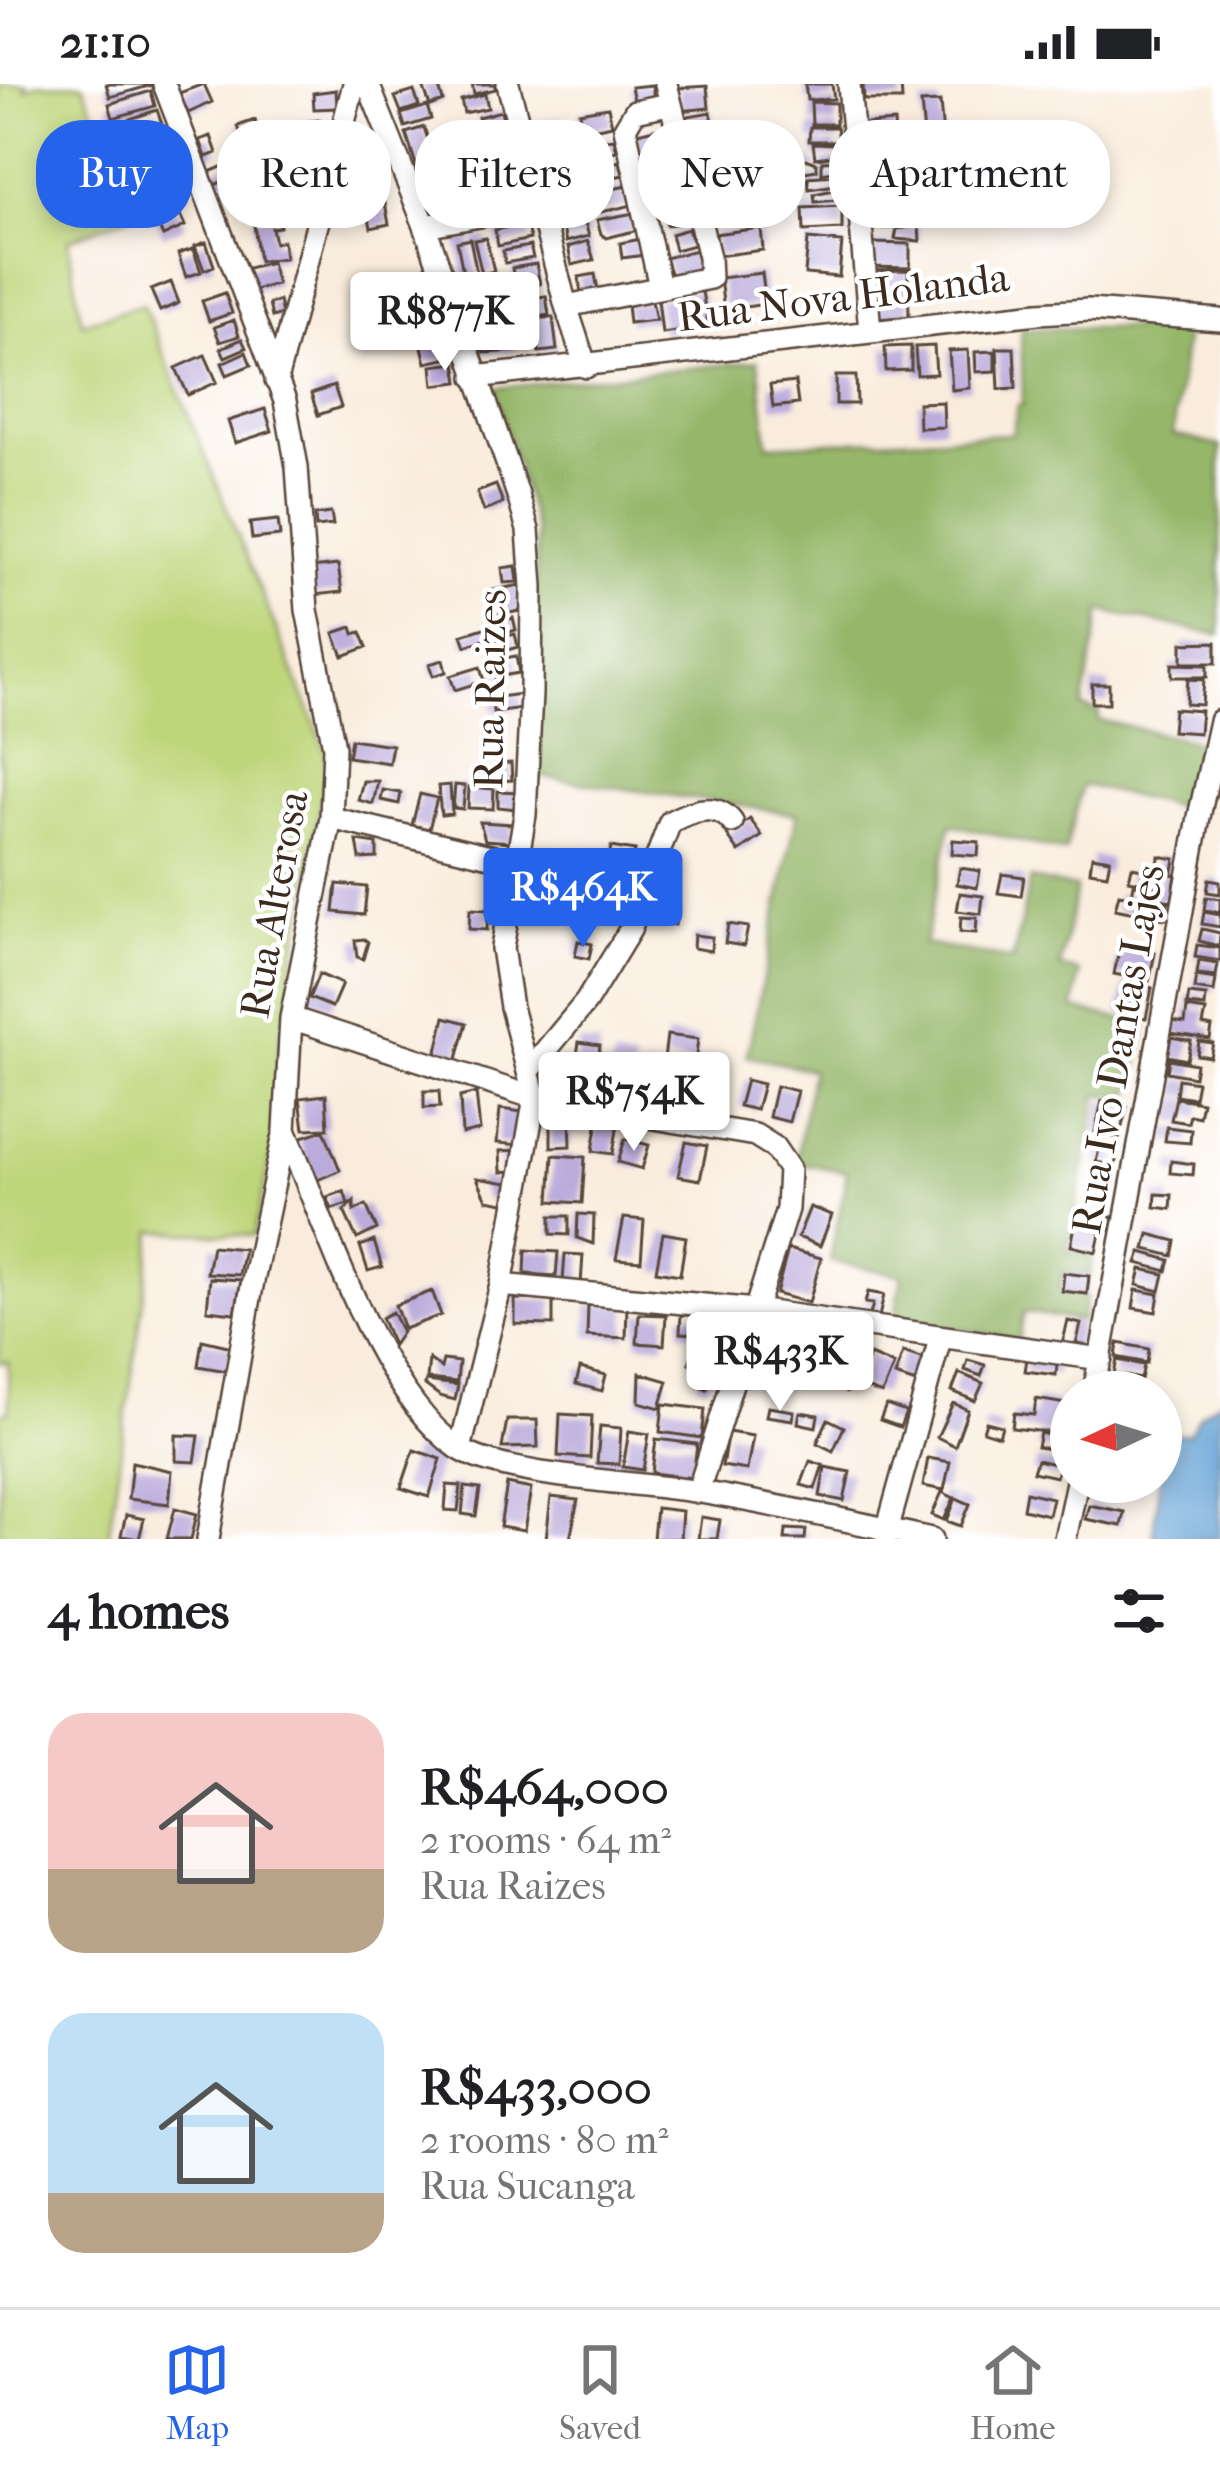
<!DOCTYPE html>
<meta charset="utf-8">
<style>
:root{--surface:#fff;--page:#f6f6f6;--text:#202124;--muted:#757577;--line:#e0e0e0;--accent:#2563eb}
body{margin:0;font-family:"IM FELL French Canon",serif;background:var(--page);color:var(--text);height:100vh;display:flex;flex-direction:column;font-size:45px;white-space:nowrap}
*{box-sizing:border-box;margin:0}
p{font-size:39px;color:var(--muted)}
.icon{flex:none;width:66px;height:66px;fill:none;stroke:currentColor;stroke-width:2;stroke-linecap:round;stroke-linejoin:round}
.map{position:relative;height:1455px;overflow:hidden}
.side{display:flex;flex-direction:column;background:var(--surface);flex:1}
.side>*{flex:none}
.banner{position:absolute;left:36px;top:36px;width:1149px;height:108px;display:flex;gap:24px}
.needle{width:78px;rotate:266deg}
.buttons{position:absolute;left:1050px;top:1287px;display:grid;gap:24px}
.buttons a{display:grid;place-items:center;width:132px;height:132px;border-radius:50%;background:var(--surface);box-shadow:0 6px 18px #0003;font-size:60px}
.price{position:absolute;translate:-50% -102px;padding:0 27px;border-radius:12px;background:#fff;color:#222;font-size:39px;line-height:78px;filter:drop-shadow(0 3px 6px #0008)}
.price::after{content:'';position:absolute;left:50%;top:72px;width:36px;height:27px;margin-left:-18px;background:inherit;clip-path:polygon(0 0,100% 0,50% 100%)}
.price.selected{background:var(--accent);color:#fff}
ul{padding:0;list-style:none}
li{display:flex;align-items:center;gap:36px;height:300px;padding:0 48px}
li span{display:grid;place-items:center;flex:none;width:336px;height:240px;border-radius:36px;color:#555}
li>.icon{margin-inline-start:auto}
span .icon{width:144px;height:144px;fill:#fffc;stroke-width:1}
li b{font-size:51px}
h2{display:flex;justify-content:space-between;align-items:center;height:144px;padding:0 48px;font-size:51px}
.pill{padding:0 42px;border-radius:48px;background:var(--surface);box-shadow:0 6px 18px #0003;font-size:42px;line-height:108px}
.pill.selected{background:var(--accent);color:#fff}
.status{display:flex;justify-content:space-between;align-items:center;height:84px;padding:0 60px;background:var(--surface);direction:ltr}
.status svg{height:33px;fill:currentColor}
.tabs{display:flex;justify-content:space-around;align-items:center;height:168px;border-top:3px solid var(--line);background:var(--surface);font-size:33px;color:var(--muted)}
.tabs a{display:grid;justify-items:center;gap:6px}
.tabs .selected{color:var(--accent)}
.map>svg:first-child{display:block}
.green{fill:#bed67a;stroke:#7c804c;stroke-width:3}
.forest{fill:#96b76a;stroke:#687044;stroke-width:3}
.water{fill:#64a1d5;stroke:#50667a;stroke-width:3}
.building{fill:#bbabdb}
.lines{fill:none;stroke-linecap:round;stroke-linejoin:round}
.minor-casing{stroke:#58473a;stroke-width:26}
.minor{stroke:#fff;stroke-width:21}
.labels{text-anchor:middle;stroke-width:9;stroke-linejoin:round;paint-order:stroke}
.street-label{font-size:42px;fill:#3b2a1e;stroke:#fff}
</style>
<div class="status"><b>21:10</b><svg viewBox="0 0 49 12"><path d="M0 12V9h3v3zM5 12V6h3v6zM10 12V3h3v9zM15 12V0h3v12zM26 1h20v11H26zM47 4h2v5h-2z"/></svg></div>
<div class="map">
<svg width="1220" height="1455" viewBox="0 0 1220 1455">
<rect width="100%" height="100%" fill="#fff"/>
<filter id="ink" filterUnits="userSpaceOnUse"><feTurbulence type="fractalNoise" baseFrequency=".00833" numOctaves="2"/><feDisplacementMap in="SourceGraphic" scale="24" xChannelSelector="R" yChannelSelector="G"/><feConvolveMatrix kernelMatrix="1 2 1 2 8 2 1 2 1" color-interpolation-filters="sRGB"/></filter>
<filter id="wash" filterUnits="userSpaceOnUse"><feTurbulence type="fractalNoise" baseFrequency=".004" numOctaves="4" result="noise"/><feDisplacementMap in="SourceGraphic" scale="48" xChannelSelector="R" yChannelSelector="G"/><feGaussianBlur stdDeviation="2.7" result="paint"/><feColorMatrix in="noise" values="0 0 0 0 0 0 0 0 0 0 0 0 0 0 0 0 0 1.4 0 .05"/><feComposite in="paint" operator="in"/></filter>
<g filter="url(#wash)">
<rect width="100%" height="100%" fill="#f9ecdc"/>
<path class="green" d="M0,0H27L26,6L38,0H83L126,106L178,89L185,110L68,156L82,239L143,220L328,672L278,974L272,1066L254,1152L153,1147L108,1455H0V1330L9,1328L8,1278L0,1279Z"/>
<path class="forest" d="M1186,243L1173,351L1220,362V551L1101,527L1082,623L1099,628L1098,636L1199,658L1184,724L1082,701L1065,768L951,740L924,860L1013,876L1030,795L1076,804L1060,883L1080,888L1074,925L1146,941L1130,1016L1099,1010L1067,1167L1092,1173L1090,1191L1063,1187L1060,1208L1086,1213L1082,1237L1024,1228L1019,1255L895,1234L902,1191L830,1177L847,1088L796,1078L812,986L747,972L797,730L538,692L536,448L495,304L758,277L768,361L1012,350L1018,321H1023L1021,245Z"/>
<path class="water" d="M1220,1316V1455H1152L1165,1350H1189L1200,1331Z"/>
<g id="blocks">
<path class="building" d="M106,0H152V1L110,13Z
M204,0L212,18L188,29L179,9Z
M438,0L443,17L430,22L423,2Z
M472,0H494L496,5L474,10Z
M805,0H832L834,15L807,16Z
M863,0H901L902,16H864Z
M652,1L654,14L634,16L631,3Z
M707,2L709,24L680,27L678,4Z
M336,6L337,24L314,25L313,9Z
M151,7L155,22L113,34L109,20Z
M414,7L419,22L401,28L395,13Z
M485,10L488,24L464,29L461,16Z
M811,18L836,19V40H812Z
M940,18L943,52L924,51L921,19Z
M427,22L431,35L405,43L401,30Z
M608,23L612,41L582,47L579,28Z
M157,26L163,43L115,59L109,42Z
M501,27L505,41L482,48L478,33Z
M711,28L715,47L687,53L683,33Z
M561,34L564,48L543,52L540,38Z
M255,36L259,50L242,55L238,42Z
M320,36L321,58L301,59L300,38Z
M894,38L895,53H868L867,40Z
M424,43L434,75L416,81L406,49Z
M508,43L511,56L479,65L475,52Z
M662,43L669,57L637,67L633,50Z
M810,43H837L839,57H809Z
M166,46L171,61L122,78L117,62Z
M211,52L217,69L206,73L200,56Z
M715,53L719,75L693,80L689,57Z
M614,55L617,67L593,71L592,57Z
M902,56L904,79H871L869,57Z
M566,59L568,74L548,78L545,64Z
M813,59L835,60L838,71L815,74Z
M512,60L515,73L493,79L489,66Z
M661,63L663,70L670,68L675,83L647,91L639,70Z
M169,68L173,81L131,96L126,83Z
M800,73L817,79V86L799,89Z
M238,76L244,89L212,102L207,89Z
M838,76L839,86L822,89V77Z
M620,77L623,91L596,97L593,83Z
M718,78L722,97L698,101L694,83Z
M440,80L445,95L423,102L418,88Z
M508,81L512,104L483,109L479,86Z
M580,81L584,98L555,104L551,87Z
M868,84H906V98L869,100Z
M835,91L836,101L809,105L808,93Z
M677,93L679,110L655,116L649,99Z
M454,94L463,124L454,127L445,97Z
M381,98L389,140L371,144L363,102Z
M441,99L448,121L431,127L424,104Z
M915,99L924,114L873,115L872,102Z
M627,102L633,121L601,128L596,108Z
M724,102L729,125L706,131L700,108Z
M839,105L836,116L815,118L814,110Z
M584,109L589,125L562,132L559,115Z
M271,113L273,129L264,130L263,115Z
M842,122V145L804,147L803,124Z
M684,123L688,139L667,141L663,126Z
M892,125L893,144L875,145L874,127Z
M178,126L185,142L163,152L155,135Z
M634,129L638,146L606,154L601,150L597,136Z
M278,130L280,143L272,144L275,159L283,157L285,174L259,177L253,134Z
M584,135L589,152L566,158L562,141Z
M526,139L530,155L498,162L495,146Z
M919,142L920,157L895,155L897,145Z
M761,144L763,166L717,172L714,150Z
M688,145L694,161L675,166L671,150Z
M486,154L494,187L482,190L474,156Z
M470,155L477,190L464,193L457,158Z
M641,155L645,171L622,174L620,159Z
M808,155L842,158L839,193L805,190Z
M588,157L594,176L572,181L568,163Z
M206,158L214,182L204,186L195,162Z
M872,159L910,160V184L872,183Z
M530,162L533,174L505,179L503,167Z
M193,165L201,188L186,193L178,170Z
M696,166L703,188L672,195L665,174Z
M271,178L277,200L250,207L244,185Z
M536,180L540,200L516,204L512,184Z
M908,186L909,233L873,235L872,187Z
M762,189L766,220L724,226L720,194Z
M595,190L598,206L581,209L579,193Z
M432,195L434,214L405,217L403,197Z
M171,198L179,219L160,227L151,206Z
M681,208H702L708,239L686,241Z
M225,209L232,229L209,237L202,217Z
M676,211L682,246L662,249L658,215Z
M546,212L549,231L522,236L519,216Z
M437,216L446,237L421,244L414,221Z
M279,217L282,230L272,233L269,220Z
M652,217L656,236L629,239L627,221Z
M553,233L557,266L539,268L534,235Z
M234,236L239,252L220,258L214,243Z
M518,237L515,267L484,269L481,239Z
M443,252L449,274L426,279L421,258Z
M242,255L246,264L225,273L221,264Z
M911,262V286L886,287L885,263Z
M934,262L936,290L917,291L915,263Z
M997,264H1014L1016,304L999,305Z
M968,266L970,304L952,306L949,267Z
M995,267V287L976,288L975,268Z
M246,268L251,281L227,291L222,279Z
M205,271L217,298L188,311L176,284Z
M456,279L459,298L434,301L432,282Z
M836,292H856L857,320H836Z
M795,298L798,320L773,323L770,301Z
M334,302L341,323L318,331L311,310Z
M943,318L944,343L919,344L918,319Z
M265,325L272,347L235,359L228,337Z
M496,401L503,419L484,427L477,408Z
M331,429L333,441L316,443L315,431Z
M278,436L280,452L252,455L250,439Z
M338,481L342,508L314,511L311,484Z
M516,482L518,498L504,499L502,484Z
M521,501L525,526L493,532L488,507Z
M513,534L516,546L493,553L489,541Z
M352,543L354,550L361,548L367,563L343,572L334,549Z
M487,543L490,554L466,562L462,551Z
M515,550L518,563L494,570L490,557Z
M1216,558V579H1182V559Z
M516,572L519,589L495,593L492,576Z
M443,576L446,588L433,592L429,580Z
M1172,580L1207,581V593H1172Z
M480,583L484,597L455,606L450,592Z
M1188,595L1204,596L1202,621L1186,620Z
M1092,600H1109V619H1092Z
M521,610L522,624L493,628L492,614Z
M1174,625L1201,627L1199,649L1172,647Z
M351,655L392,661L389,679L348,673Z
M511,679L512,696L499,697L497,680Z
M363,697H378L373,720L358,716Z
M450,701L452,730L441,731L438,702Z
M455,701L465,702L463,725L453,724Z
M469,703L494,705L493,725L468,724Z
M383,706L401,709L399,720L381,716Z
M498,707L518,708L517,725L498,723Z
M420,710L437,714L429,745L412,741Z
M750,735L762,752L739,768L727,751Z
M480,738L512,740L511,758L485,756Z
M953,756L979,758L978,772L952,770Z
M357,757L377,760V774L360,775Z
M611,763L635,767L630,791L607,787Z
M1092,772L1110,775L1107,790L1090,787Z
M1159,772L1175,775L1173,787L1158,785Z
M1132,783L1152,787L1150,800L1129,796Z
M960,784L980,787L977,804L957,800Z
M1162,788L1176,791L1172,817L1132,811L1134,800L1159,804Z
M1002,790L1024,793L1021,812L998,809Z
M1209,795L1220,797V810L1207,808Z
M608,799L632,804L628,823L607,810Z
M337,800L367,803L364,831L334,828Z
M960,809L983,812L981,830L957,827Z
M1119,810L1168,819L1165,835L1115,825Z
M1206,813L1220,815V828L1204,826Z
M470,825L488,826L487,846L469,845Z
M654,826L677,829L675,841L653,837Z
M1204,828L1220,831V843L1202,840Z
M961,833L977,834L976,849L960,848Z
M728,840L748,843L744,862L725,859Z
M1202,845L1220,849L1219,862L1199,857Z
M694,851L712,853L711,867L693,864Z
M364,855L368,858L363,875L357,873L355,856Z
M578,857L592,860L589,875L575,872Z
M1197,861L1220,864V877L1195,873Z
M1120,862L1155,869L1149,897L1114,890Z
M1199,877L1218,880L1216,892L1197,890Z
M319,890L342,900L332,923L309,914Z
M1196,892L1216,895L1214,908L1194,905Z
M1125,899L1152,904L1146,934L1119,929Z
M1189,910L1206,912L1205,923L1187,921Z
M1187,924L1206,927L1203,941L1212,943L1210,955L1170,949L1172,937L1185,939Z
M445,933L467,939L455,982L435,976Z
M667,951L698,955L695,979L664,975Z
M1171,953L1191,957L1187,976L1167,972Z
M1199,957L1213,959L1210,973L1197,971Z
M579,958L600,961L596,994L574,991Z
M614,973L635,978L629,998L608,993Z
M1169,975L1196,980L1194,993L1167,988Z
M1178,995L1197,998L1194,1014L1176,1011Z
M746,996L763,1000L756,1026L739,1022Z
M776,1002L797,1007L789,1038L769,1033Z
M424,1007H439L440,1023L424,1024Z
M476,1009L480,1046L462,1050L460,1013Z
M326,1011L328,1044L304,1045L300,1014Z
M1176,1014L1202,1018L1199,1033L1190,1031L1188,1039L1171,1036Z
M1102,1017L1127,1023L1119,1054L1095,1048Z
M500,1025L523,1028L520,1061L497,1059Z
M551,1032H570L571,1062L551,1063Z
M598,1036L618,1039L613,1070L593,1067Z
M1167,1043L1191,1046L1190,1059L1165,1057Z
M324,1046L340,1086L313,1098L299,1054Z
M625,1055L649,1061L642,1085L618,1078Z
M686,1058L707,1062L700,1096L678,1092Z
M1100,1061L1118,1064L1115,1082L1096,1078Z
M520,1066L521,1086L501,1088L500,1067Z
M553,1071L585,1073L582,1119L550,1117Z
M1171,1077L1194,1080L1193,1091L1170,1089Z
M477,1094L508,1099L504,1119L487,1116Z
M344,1107L348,1120L332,1125L327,1113Z
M1156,1110L1172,1111L1171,1125L1155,1123Z
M354,1117V1127L366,1121L377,1145L357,1155L344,1127Z
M810,1123L832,1131L820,1162L798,1153Z
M1078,1126L1114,1133L1111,1147L1101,1145L1096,1168L1071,1162Z
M578,1130L594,1131L593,1160L577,1154Z
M551,1132H569V1151L551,1150Z
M624,1134L644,1136L641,1177L616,1175Z
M663,1149L686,1153L680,1191L656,1187Z
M1149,1150L1176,1157L1173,1172L1145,1165Z
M374,1157L382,1183L368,1187L360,1162Z
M212,1162L244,1165L239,1191L207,1189Z
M788,1165L821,1174L809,1219L776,1210Z
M526,1166L558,1168L556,1192L525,1190Z
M1141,1168L1170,1176L1167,1187L1137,1179Z
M565,1170L583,1171L581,1200L563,1198Z
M1141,1185L1164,1190L1160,1207L1137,1201Z
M1064,1189L1089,1192L1087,1210L1062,1207Z
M210,1194L241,1196L235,1229L207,1226Z
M1136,1206L1159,1210L1156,1228L1133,1224Z
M432,1207L441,1231L404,1245L395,1221Z
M868,1208L884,1211L879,1233L870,1231L873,1220L865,1219Z
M515,1215L553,1216V1241L515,1240Z
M588,1221L627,1222L626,1254L587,1252Z
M392,1228L402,1248L393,1261L381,1234Z
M639,1230L666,1231L664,1261L637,1259Z
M681,1231H699L698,1250L680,1249Z
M1068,1237L1081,1240L1075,1265L1062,1261Z
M704,1239L721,1241L719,1256L702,1254Z
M791,1255L810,1261L801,1289L782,1283Z
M202,1256L232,1263L227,1287L198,1282Z
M846,1258L866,1267L847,1308L827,1299L833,1289L810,1279L818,1261L840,1271Z
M1118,1259L1149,1265L1147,1279L1116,1273Z
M695,1264L733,1278L725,1298L711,1293L707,1305L697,1301L703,1284L689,1279Z
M903,1268L927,1276L919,1300L895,1292Z
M870,1271L894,1281L882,1310L858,1301Z
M429,1275L441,1284L443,1276L459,1278L457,1298L427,1295Z
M1027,1275L1057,1279L1056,1291L1025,1287Z
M968,1276L985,1281L981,1292L965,1286Z
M1117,1276L1144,1281L1141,1295L1114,1290Z
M580,1284L606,1291L602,1307L576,1300Z
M640,1289L668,1297L660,1324L639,1318Z
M959,1289L983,1299L975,1317L952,1307Z
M1117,1294L1130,1296L1129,1308H1115Z
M426,1297L458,1301L455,1316L440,1312L425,1301Z
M1036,1315L1066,1320L1064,1334L1057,1333L1055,1349L1012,1344L1014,1329L1034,1331Z
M953,1319L968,1326L955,1362L937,1353Z
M663,1320L705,1325L702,1354L660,1348Z
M886,1321L906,1328L900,1343L880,1336Z
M768,1323L794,1327L793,1336L766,1332Z
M800,1328L818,1331L816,1343L798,1339Z
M560,1330L592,1332L590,1374L558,1372Z
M828,1335L844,1343L833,1367L817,1359Z
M507,1336H537L538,1363L502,1364Z
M986,1338L1002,1342L999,1352L983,1347Z
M600,1342L621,1344L619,1380L597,1379Z
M629,1347L649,1350L643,1386L623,1383Z
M728,1348L753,1352L747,1386L722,1382Z
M1040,1349L1058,1353L1056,1366L1037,1363Z
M176,1351L199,1352L195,1378L176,1377Z
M656,1355L697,1360L693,1394L652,1389Z
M414,1366L441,1375L429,1413L401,1404Z
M928,1374L950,1378L944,1406L923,1402Z
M1037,1376L1059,1381L1056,1393L1033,1388Z
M810,1377L823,1381L815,1405L801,1401Z
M132,1378L172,1387L169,1420L128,1415Z
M825,1383L850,1388L844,1417L820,1412Z
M1117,1398H1144L1142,1408L1116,1403Z
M507,1400L531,1405L524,1447L500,1443Z
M447,1401L461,1402L458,1427L445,1426Z
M465,1403L480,1405L476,1432L462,1430Z
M942,1408L954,1414L944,1436L932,1431Z
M1026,1408L1052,1414L1048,1431L1023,1425Z
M551,1413L578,1416L570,1455H546Z
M956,1414L970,1420L961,1442L947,1437Z
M1089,1421L1124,1428L1121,1442L1085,1435Z
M175,1424L197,1430L191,1455H167Z
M656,1424L682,1427L680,1455H653Z
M126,1431L144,1435L139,1455L121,1452Z
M701,1433L720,1436L717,1455H698Z
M786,1445L806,1446L805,1455H785Z"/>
</g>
</g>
<g filter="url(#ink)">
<use href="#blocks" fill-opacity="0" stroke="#58473a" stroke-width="3"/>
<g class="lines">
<g class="minor-casing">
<path id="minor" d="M164,0L285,317L297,383L307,526L334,663L331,734L291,934L285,1046L252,1202L208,1455
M368,0L425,142L518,411L528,446L532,503L531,610L525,731L502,864L511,923L535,1014L501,1201L460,1365
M508,0L566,222L586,283
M849,0L870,247
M425,142L539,121
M660,203L625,44L635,27L669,20
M566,222L710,194L709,173L666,0
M475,293L1038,229L1089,226L1220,236
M276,297L354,0
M331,734L515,778
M291,934L535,1014L755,1051L774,1063L789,1085L787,1125L698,1408
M528,988L586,918L630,846L670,738C690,727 716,717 732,738
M285,1046C325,1137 376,1307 458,1364C502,1394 642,1398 700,1408C777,1421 855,1438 932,1455
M501,1201L755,1226L1101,1275
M1094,1308L1199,733L1220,637
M885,1454L940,1255
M1065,1455L1077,1398"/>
</g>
<use href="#minor" class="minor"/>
</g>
</g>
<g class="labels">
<g class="street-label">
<text transform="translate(843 212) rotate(-7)" y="15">Rua Nova Holanda</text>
<text transform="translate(489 605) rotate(-89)" y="15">Rua Raizes</text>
<text transform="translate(273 820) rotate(-80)" y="15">Rua Alterosa</text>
<text transform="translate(1117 965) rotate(-80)" y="15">Rua Ivo Dantas Lajes</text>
</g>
</g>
</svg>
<div class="buttons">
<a><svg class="needle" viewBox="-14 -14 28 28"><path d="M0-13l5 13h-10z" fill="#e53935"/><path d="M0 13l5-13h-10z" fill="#757577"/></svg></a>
</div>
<b class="price" style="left:445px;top:290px">R$877K</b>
<b class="price selected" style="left:583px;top:866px">R$464K</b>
<b class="price" style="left:634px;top:1070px">R$754K</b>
<b class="price" style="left:780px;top:1330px">R$433K</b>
<div class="banner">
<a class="pill selected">Buy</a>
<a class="pill">Rent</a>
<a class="pill">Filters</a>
<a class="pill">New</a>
<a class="pill">Apartment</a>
</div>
</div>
<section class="side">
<h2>4 homes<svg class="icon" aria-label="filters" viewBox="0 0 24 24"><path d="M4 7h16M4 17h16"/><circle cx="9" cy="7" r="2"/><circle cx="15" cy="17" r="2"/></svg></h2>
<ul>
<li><span style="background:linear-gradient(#f6c9c9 65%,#b9a48a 0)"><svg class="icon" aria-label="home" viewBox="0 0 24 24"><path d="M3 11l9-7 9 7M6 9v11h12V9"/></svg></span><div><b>R$464,000</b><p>2 rooms · 64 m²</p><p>Rua Raizes</p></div></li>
<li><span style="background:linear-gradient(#bfe0f5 75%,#b9a48a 0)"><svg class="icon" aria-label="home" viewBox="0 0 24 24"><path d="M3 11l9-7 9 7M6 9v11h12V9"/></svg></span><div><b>R$433,000</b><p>2 rooms · 80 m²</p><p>Rua Sucanga</p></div></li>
</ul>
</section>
<nav class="tabs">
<a class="selected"><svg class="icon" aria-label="map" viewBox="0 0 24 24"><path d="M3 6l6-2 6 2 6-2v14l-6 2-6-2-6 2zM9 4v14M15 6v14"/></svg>Map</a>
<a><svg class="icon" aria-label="saved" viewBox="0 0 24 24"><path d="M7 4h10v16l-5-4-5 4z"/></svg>Saved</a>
<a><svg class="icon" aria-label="home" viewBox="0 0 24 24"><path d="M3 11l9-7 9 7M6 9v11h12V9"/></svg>Home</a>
</nav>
